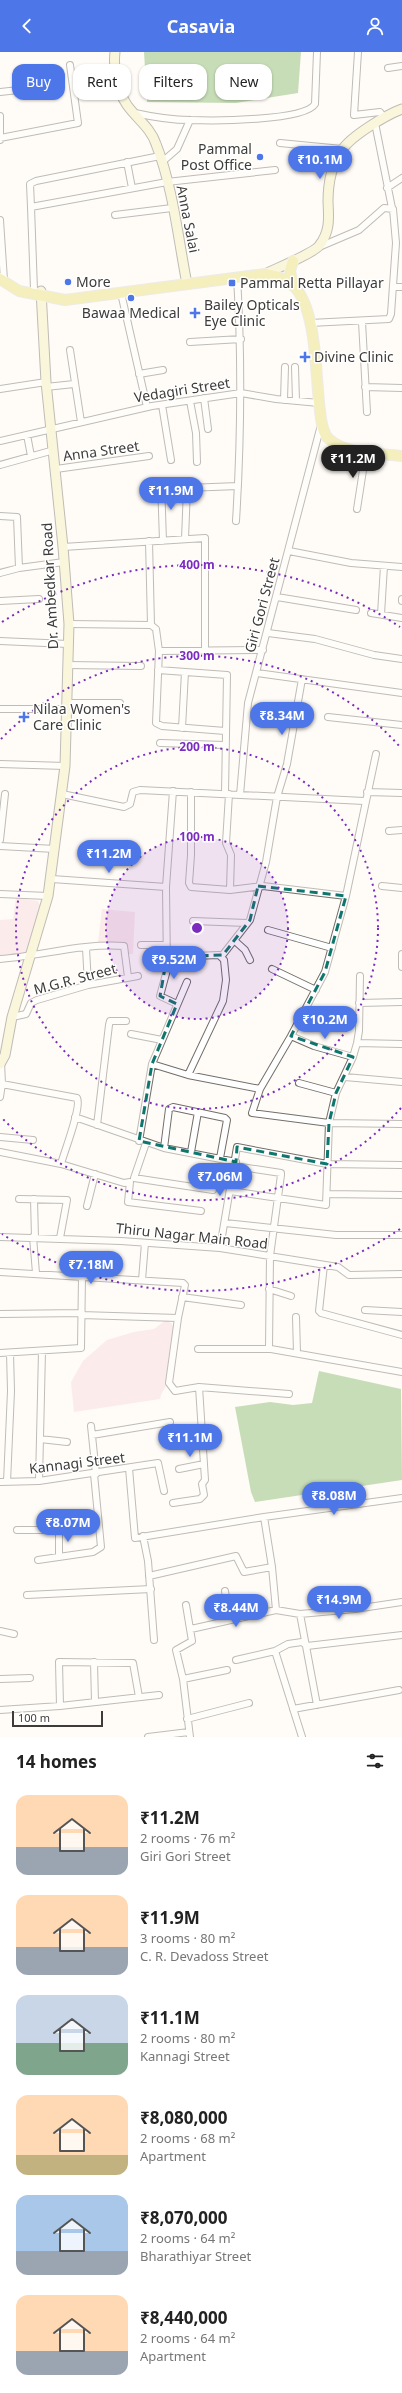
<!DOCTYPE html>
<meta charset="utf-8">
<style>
:root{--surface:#fff;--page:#f6f6f6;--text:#222;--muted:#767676;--accent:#4d76e9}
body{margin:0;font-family:"Noto Sans",sans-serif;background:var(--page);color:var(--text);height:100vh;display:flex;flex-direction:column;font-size:15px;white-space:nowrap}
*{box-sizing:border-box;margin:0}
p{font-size:13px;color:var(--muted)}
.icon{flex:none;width:22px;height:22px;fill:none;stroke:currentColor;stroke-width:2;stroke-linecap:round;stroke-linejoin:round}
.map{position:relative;height:1685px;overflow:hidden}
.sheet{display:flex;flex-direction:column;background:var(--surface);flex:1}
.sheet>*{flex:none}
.guide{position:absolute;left:12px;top:12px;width:378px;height:36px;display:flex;gap:8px}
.scale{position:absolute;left:12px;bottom:10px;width:91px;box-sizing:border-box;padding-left:4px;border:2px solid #3d3c3a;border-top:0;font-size:11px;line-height:14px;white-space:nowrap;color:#3d3c3a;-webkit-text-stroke:3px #fff;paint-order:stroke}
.price{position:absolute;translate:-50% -34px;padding:0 9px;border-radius:14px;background:var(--accent);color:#fff;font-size:13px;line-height:26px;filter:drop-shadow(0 1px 2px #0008)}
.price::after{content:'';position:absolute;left:50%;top:24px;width:12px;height:9px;margin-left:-6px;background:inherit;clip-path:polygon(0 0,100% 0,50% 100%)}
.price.on{background:#222;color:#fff}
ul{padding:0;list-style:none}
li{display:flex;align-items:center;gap:12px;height:100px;padding:0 16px}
li span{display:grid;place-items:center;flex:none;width:112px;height:80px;border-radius:12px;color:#555}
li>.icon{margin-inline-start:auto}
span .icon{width:48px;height:48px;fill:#fffc;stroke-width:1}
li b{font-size:17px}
h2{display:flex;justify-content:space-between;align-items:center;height:48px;padding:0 16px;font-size:17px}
.pill{padding:0 14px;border-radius:12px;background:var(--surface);box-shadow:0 1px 3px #0004;font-size:14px;line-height:36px}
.pill.on{background:var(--accent);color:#fff}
header{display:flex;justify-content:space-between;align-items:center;height:52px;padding:0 16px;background:var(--accent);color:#fff;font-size:18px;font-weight:700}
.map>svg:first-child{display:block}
.green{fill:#f7d7dd}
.water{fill:#82b96d}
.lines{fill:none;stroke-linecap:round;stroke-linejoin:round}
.street-casing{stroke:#726e6a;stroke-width:8}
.secondary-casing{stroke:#726e6a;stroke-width:11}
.primary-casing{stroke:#d8d8d8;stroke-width:12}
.street{stroke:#fff;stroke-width:6}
.secondary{stroke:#f3efba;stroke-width:9}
.primary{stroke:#e7df75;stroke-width:10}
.marked{fill:none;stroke:#0f766e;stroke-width:3;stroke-dasharray:8 5;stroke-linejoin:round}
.ring{fill:none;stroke:#7b2cbf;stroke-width:2;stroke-dasharray:2 4}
.poi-dot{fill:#4d76e9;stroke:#fff;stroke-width:1.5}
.labels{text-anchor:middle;stroke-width:3;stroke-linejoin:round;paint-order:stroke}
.poi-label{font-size:14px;fill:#3d3c3a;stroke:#fff;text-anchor:start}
.street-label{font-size:14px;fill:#3d3c3a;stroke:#fff}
.centre{fill:#7b2cbf;stroke:#fff;stroke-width:2}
.ring-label{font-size:12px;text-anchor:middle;font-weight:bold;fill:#7b2cbf;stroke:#fff;stroke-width:3;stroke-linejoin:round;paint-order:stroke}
</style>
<header><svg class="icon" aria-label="back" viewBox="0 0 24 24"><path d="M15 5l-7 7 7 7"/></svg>Casavia<svg class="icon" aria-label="person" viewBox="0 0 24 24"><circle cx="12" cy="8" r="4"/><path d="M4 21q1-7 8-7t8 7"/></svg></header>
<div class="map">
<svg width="402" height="1685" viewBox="0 0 402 1685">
<rect width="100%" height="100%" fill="#fffbf6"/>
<path class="green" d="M16,846L38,849L40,853L30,894L25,902L0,904V868L13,867Z
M102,857L135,860L133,902H128L127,893L98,890Z
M166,1268L172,1272L174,1277C169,1295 169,1312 167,1330C166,1337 161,1339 160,1347L74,1360L71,1330L83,1309L107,1288L134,1280L154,1277Z"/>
<path class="water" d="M144,0H301L298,41L236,51L147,50Z
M319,1319L401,1337L402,1428L255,1450L251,1440L235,1355L270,1350L293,1353L312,1351Z"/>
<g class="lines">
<g class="street-casing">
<path id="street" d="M358,0L354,63L380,60L384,66
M388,16L402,14
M0,40L28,37
M135,61C153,65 172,68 190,68C212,69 305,69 315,52L317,0
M0,64V88
M375,71L392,156
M0,86L78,71L70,13
M280,91L342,97
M127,110L132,136
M162,110L177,97L190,68
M387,136L402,126
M31,155L30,132L36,129L160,104
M115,163L172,156
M0,168L4,228
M393,235H402
M34,238L31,155L167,130L275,118
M121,241L147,355
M362,270L367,360
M310,271L389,267L391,262L396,191L393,157L384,156L359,178L319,195
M190,290L241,287
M70,298L81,370
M295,315L296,349
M139,322L163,318
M46,335L74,332
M365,335L402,336
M0,337L46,330
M204,346L208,377
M284,348L285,315
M190,349L196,381L197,410
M162,353L171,408
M27,383L31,404
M0,389L152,354L241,341L276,347L319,351
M0,413L54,398
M56,417L149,404
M161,430L163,489
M357,457L366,399
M0,464L17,465L19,516
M236,469C241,388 242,307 237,225
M185,487L187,436L238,434
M149,489L151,573
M63,495L205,486V599
M289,499L351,511L402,515
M0,521L19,516L64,510
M277,545L356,558
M0,549L39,547
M402,549V547
M371,561L402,566
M381,562L384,514
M69,572L151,573
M151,573L156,577L159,599L156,671L162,674L225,679
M268,581L315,587L374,603L402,607
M0,589L68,592
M159,599L263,598
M67,613L141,614
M158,618L227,623L225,742
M257,621L402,641
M66,651H120
M0,657H66
M328,665L402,673
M182,676L185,620
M160,691L225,693
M0,712L65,714
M173,739L166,835L167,918L160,944L177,952
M191,740V803L189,831L191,835L230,838L263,834L346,844
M367,740L402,741
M62,742L124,755L130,752L133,740L140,738L364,749
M229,742L226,791L231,803L230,838
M240,743L248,651L321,373
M389,779L402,778
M0,788L5,742
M0,794L55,797
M52,827L166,835
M382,834L402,836
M0,842L48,844
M193,869L247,871
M268,878L332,896
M235,889L245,898L250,908
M141,893H166
M86,896L88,933
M402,902V915
M167,905L219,903L224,908L226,928L223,949L188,1023
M221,905L250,868L266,810L277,745L287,712L302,627
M0,907C41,904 82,891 124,894L128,925
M272,917L316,938
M359,951L402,950
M12,965L26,962L31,951L37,948L88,933L138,924
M131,982L162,988
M291,984L314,994L353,1005
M357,991L402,992
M152,1012L188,1023L260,1037L252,1061L329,1071L402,1072
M345,1025L402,1030
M299,1031L336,1041
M2,1032L77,1046C82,1055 64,1100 61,1112
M260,1037L291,984L325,920L346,844L376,702
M0,1045L2,1032L1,1010
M75,1065L164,1096L236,1110
M97,1073L109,973L110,969H126
M0,1085L33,1088
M139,1089L152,1012L187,930
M146,1091L134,1126L213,1138
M164,1096L169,1057L173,1055L225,1066L227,1068L220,1106
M0,1100L61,1112L124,1131L130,1130L128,1150L201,1159
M191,1100L198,1060
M235,1114L281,1121V1123L270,1204L269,1297
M230,1139L326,1153L329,1071L336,1041L353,1005L357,991L359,979L360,924
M327,1142L402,1143
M19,1147L67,1148L60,1186
M34,1147L35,1186
M87,1154L95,1122
M225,1171L336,1183H402
M0,1185L121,1189L220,1196L338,1215L349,1223L402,1222
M33,1185L36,1221
M220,1196L237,1095L327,1112L402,1113
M324,1213L319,1259L321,1261L402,1283
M0,1220L183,1231L185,1233L178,1266L81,1263
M142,1228L145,1191
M269,1237L291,1244
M182,1245L241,1253
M365,1258L402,1260
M0,1262L82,1261
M296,1265L297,1301
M178,1266L169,1331L175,1339L199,1335L289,1342
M198,1297H271L402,1320
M0,1301L81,1296L82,1224
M91,1374L96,1422
M92,1383L170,1370
M40,1387L67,1390
M129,1416L135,1486L264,1465L272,1515L276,1558
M179,1417L204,1412
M39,1429L42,1299
M0,1430L39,1429L158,1411L164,1439
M7,1430L11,1339L10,1301
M173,1451L200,1447L204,1443L202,1432L205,1428L199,1335
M264,1465L402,1446
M17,1478H51L98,1466
M143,1484L148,1509L154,1588
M59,1505V1476
M38,1508L93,1500L101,1495L94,1422
M149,1524L236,1504L244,1520L272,1515
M225,1539L230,1568
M27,1543L151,1537
M186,1553L192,1589L176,1598L183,1627L190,1685
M300,1562L317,1653
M191,1577L276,1558L300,1562L355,1557L402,1550
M0,1579L14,1582
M275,1599L302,1685
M236,1608L275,1599L288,1592L302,1590L307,1594L402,1583
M94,1610L95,1650
M0,1627L30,1626
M183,1627L227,1618
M60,1654L59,1610L133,1611L139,1645
M293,1657L399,1638
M0,1658L60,1654L159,1643
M187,1667L249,1651
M148,1685L189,1680"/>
</g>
<g class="secondary-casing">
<path id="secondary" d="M115,0C113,17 117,38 127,53C136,66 151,76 156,92C173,135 178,186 187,232
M265,222C277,216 312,202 319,194C330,180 329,167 328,150C328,133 331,113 342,98C351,84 386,63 402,57
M0,1012L5,1003L12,965L48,844L65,714L69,572L63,495L46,330L41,239"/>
</g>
<g class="primary-casing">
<path id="primary" d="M293,209L290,219L293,234
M0,227L19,239L65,248L265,222C275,224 285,226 293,233C318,258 315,325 320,359C321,367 322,381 329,387C346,403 380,401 402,404"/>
</g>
<use href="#street" class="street"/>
<use href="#secondary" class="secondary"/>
<use href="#primary" class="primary"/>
</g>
<path d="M0 0H402V1685H0ZM258,834L346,844L325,920L291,984L353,1005L336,1041L329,1071L327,1112L237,1095L236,1110L139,1089L152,1012L177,952L160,944L167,905L223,903L250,868Z" fill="#fffbf6" fill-opacity=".55" fill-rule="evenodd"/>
<path class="marked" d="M258,834L346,844L325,920L291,984L353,1005L336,1041L329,1071L327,1112L237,1095L236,1110L139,1089L152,1012L177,952L160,944L167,905L223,903L250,868Z"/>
<circle cx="197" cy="876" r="91" fill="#7b2cbf" fill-opacity=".12"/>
<g class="ring">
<circle cx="197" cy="876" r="91"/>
<circle cx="197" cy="876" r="181"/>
<path d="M401 1056A272 272 0 0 1 1 1065M1 687A272 272 0 0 1 401 696"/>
<path d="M400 1177A363 363 0 0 1 2 1182M2 570A363 363 0 0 1 400 575"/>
</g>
<g class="poi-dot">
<circle cx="260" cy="105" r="4"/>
<circle cx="68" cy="230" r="4"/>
<rect x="228" y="227" width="8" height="8" rx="2"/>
<circle cx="131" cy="246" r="4"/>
<path d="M193 255h4v4h4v4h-4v4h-4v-4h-4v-4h4z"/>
<path d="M303 299h4v4h4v4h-4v4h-4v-4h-4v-4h4z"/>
<path d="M22 659h4v4h4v4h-4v4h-4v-4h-4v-4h4z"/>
</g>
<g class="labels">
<g class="poi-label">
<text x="252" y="102" text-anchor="end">Pammal<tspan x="252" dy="16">Post Office</tspan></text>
<text x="76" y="235">More</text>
<text x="240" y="236">Pammal Retta Pillayar</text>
<text x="204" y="258">Bailey Opticals<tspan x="204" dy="16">Eye Clinic</tspan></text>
<text x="131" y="266" text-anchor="middle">Bawaa Medical</text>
<text x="314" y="310">Divine Clinic</text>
<text x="33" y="662">Nilaa Women's<tspan x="33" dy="16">Care Clinic</tspan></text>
</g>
<g class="street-label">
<text transform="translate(188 167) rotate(79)" y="5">Anna Salai</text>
<text transform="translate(182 338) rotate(-9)" y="5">Vedagiri Street</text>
<text transform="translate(101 399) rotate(-8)" y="5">Anna Street</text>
<text transform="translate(50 534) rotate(-93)" y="5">Dr. Ambedkar Road</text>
<text transform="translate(262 553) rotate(-75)" y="5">Giri Gori Street</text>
<text transform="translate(75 927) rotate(-15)" y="5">M.G.R. Street</text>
<text transform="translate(192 1184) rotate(6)" y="5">Thiru Nagar Main Road</text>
<text transform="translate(77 1411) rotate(-7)" y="5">Kannagi Street</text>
</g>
</g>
<circle cx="197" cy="876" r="6" class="centre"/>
<g class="ring-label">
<text x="197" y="517">400 m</text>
<text x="197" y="608">300 m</text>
<text x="197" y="699">200 m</text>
<text x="197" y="789">100 m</text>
</g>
</svg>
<div class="scale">100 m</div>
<b class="price" style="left:320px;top:128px">₹10.1M</b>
<b class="price on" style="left:353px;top:427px">₹11.2M</b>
<b class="price" style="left:171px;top:459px">₹11.9M</b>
<b class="price" style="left:282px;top:684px">₹8.34M</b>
<b class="price" style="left:109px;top:822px">₹11.2M</b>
<b class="price" style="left:174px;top:928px">₹9.52M</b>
<b class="price" style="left:325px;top:988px">₹10.2M</b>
<b class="price" style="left:220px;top:1145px">₹7.06M</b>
<b class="price" style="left:91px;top:1233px">₹7.18M</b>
<b class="price" style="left:190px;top:1406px">₹11.1M</b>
<b class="price" style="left:334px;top:1464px">₹8.08M</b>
<b class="price" style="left:68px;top:1491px">₹8.07M</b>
<b class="price" style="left:339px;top:1568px">₹14.9M</b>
<b class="price" style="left:236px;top:1576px">₹8.44M</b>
<div class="guide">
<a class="pill on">Buy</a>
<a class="pill">Rent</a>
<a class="pill">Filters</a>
<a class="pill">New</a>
</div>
</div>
<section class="sheet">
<h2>14 homes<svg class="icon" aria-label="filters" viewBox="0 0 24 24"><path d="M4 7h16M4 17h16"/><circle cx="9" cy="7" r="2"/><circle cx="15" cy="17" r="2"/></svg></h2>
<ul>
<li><span style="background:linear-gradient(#ffd9b3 65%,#9aa5b1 0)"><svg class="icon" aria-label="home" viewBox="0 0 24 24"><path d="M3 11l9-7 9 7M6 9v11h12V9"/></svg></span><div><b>₹11.2M</b><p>2 rooms · 76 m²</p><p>Giri Gori Street</p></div></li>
<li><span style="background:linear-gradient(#ffd9b3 65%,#9aa5b1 0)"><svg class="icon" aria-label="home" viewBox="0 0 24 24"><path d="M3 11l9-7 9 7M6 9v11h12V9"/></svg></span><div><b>₹11.9M</b><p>3 rooms · 80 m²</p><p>C. R. Devadoss Street</p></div></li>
<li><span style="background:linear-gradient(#c9d6e8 60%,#7fa58c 0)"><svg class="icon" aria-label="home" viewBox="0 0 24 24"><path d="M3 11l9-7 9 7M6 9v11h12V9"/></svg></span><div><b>₹11.1M</b><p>2 rooms · 80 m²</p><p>Kannagi Street</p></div></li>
<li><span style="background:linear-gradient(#ffd9b3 75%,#c2b280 0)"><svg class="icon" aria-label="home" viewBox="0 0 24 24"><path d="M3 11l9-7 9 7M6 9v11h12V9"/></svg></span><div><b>₹8,080,000</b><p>2 rooms · 68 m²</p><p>Apartment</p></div></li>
<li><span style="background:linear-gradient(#a9c7e8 70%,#9aa5b1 0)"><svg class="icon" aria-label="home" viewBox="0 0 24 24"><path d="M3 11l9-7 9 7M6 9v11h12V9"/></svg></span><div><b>₹8,070,000</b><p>2 rooms · 64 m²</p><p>Bharathiyar Street</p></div></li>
<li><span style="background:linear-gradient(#ffd9b3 70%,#9aa5b1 0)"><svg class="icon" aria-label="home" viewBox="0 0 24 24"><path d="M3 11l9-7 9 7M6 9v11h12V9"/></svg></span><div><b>₹8,440,000</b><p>2 rooms · 64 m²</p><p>Apartment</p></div></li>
</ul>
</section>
